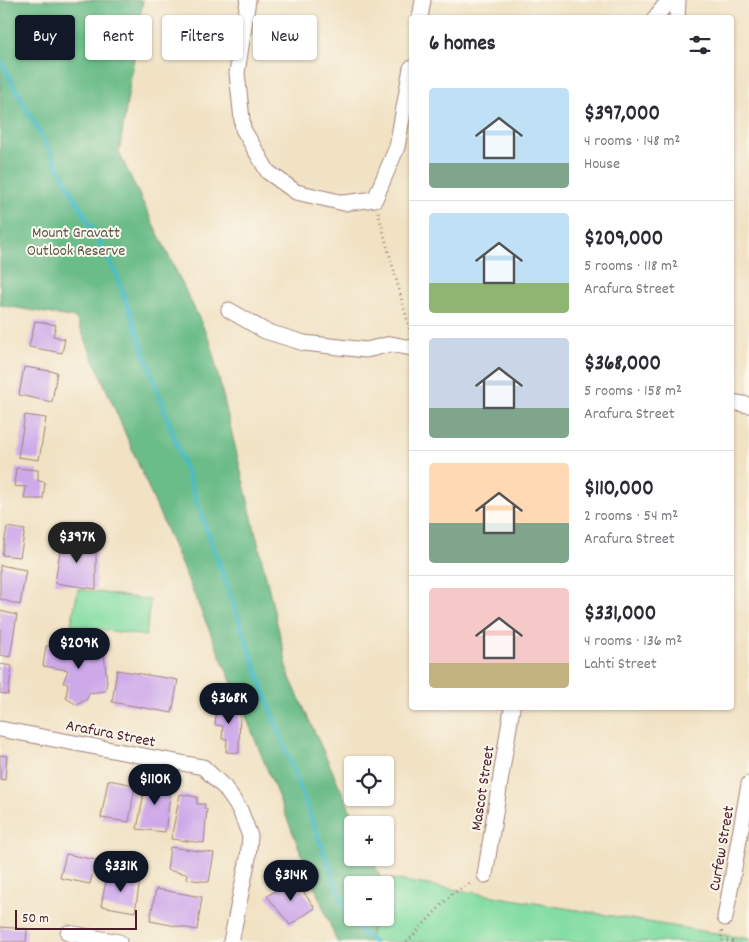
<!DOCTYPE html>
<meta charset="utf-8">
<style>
:root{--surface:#fff;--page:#f2f2f3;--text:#2b2b33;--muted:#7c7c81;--line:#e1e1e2;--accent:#111827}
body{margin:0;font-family:Dekko,sans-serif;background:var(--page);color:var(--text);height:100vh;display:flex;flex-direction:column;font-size:19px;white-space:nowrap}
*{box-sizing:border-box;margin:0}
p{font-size:16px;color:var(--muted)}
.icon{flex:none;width:28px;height:28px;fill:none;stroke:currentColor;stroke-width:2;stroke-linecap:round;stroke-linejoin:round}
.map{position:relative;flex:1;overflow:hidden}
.drawer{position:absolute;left:409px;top:15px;width:325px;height:695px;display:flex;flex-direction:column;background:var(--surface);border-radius:5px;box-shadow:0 1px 4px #0004}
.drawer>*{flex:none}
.hud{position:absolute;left:15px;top:15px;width:319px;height:45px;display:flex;gap:10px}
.tools{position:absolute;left:344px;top:756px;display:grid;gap:10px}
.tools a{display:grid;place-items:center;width:50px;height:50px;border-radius:5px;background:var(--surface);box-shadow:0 1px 4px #0004;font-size:25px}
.scale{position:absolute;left:15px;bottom:12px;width:122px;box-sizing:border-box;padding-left:5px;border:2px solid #4a1f2b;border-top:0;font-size:14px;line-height:18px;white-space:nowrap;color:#4a1f2b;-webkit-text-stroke:4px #fbf7ec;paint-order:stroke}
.price{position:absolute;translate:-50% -42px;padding:0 11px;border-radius:18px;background:var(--accent);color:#fff;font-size:16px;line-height:32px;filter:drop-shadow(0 1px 2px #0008)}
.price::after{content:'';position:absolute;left:50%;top:30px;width:15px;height:11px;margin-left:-8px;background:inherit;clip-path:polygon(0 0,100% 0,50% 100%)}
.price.active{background:#222;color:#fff}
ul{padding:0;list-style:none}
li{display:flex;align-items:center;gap:15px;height:125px;padding:0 20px}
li+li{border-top:1px solid var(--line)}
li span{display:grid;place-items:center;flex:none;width:140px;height:100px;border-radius:5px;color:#555}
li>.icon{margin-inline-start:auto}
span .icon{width:60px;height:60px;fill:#fffc;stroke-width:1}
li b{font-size:21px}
h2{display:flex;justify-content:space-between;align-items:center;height:60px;padding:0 20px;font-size:21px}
.pill{padding:0 18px;border-radius:5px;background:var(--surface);box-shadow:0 1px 4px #0004;font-size:18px;line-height:45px}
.pill.active{background:var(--accent);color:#fff}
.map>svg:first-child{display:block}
.green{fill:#83dda2;stroke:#667e66}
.forest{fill:#6abc88;stroke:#5a6e5a}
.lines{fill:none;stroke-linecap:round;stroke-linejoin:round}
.stream{stroke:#4cbbc2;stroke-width:5}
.building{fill:#cea9ea}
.minor-casing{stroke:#9e8078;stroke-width:17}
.path{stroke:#9e8078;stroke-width:3;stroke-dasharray:1 4;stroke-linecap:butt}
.minor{stroke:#fff;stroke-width:15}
.labels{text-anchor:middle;stroke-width:4;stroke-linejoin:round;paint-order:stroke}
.park-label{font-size:16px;fill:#5b584f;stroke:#fbf7ec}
.street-label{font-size:16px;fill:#4a1f2b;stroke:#fbf7ec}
</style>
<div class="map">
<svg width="749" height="942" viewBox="0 0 749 942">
<rect width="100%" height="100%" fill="#fbf7ec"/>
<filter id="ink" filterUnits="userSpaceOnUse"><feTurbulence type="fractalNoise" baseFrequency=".02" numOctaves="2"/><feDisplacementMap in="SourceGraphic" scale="10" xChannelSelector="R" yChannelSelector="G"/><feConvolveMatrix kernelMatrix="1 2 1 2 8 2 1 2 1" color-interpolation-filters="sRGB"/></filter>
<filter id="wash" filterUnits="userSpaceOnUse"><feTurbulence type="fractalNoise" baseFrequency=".0096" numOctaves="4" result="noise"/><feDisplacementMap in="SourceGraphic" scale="20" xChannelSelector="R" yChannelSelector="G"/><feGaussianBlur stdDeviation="1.12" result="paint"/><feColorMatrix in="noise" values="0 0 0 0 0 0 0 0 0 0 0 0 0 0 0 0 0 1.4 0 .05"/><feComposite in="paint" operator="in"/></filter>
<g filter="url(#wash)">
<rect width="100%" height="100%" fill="#f1e2c4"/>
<path class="green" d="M78,589L150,600L146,636L71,625Z
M380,877L749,939V942H370L374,918H385V885H379Z"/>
<path class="forest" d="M0,0H143L119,153L210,341L290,678L357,825H352V858H372L380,877L379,885H352V918H374L370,942H337L242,707L76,318L0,305Z"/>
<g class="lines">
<path class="stream" d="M0,60L116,273L269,705L350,922L374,942"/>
</g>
<g id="blocks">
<path class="building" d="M35,321L56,325L53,336L65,339L62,353L29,347Z
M24,367L57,372L52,402L19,395Z
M25,415L46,418L39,460L18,457Z
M16,468L38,470V481L45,482L43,499H24L26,487L14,486Z
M7,527L25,530L20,557L2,555Z
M62,538L96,543V589L55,583Z
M0,565L26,570L20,605L0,599Z
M0,611L17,615L10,657L0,655Z
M46,646H80L89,647L94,651L104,654L107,682L105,691L89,693L87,699L77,705L66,698L68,683H63L68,670L43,666Z
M0,664L12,666L8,695L0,693Z
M117,670L178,680L172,713L112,702Z
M226,700L232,701V707L240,709L239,753L226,752L227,739H222L223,726L215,725L217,705H224Z
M0,755L7,756L5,780L0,779Z
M147,778L158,779L171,789L165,832L137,829Z
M108,780L135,785L129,822L101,818Z
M180,794L197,797V804H205L204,809H207L204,843L171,839Z
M170,847L214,853L209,882L186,879L187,874L167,870Z
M66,854L96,860L90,884L60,878Z
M107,875L140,880L135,912L101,906Z
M294,879L315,908L290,925L267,896Z
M156,889L202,897L197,930L150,921Z
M0,927L27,929L26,942H0Z"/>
</g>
</g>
<g filter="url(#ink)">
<use href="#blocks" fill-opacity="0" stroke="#9e8078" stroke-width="1"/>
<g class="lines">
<g class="minor-casing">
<path id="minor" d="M248,0L237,73L243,129L268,172L296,192L344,203L375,199L397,147L411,68
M420,18L423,0
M655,18L669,0
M677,18L678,0
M229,310L265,331L304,343L366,350L391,344L411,348
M731,402L749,405
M0,729L203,767L225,788L240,810L250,836L248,858L231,942
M485,875L512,708
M725,918L749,784
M68,933L119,942"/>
</g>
<path class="path" d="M378,212L411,334
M722,931L721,940L735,942
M407,942L452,894L472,882"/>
<use href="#minor" class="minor"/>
</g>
</g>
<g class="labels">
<g class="park-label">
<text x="76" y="237">Mount Gravatt<tspan x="76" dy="18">Outlook Reserve</tspan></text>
</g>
<g class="street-label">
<text transform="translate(111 732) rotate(11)" y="6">Arafura Street</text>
<text transform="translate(481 788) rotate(-81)" y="6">Mascot Street</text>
<text transform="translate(720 848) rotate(-80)" y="6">Curfew Street</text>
</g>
</g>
</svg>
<div class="tools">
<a><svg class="icon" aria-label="locate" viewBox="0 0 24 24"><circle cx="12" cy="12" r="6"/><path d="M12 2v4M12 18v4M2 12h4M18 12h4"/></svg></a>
<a>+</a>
<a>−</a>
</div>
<div class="scale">50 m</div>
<b class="price active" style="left:77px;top:564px">$397K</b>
<b class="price" style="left:79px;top:670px">$209K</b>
<b class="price" style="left:229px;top:725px">$368K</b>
<b class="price" style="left:155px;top:806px">$110K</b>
<b class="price" style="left:121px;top:893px">$331K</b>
<b class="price" style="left:291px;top:902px">$314K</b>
<div class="hud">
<a class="pill active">Buy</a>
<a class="pill">Rent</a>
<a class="pill">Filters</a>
<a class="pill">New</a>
</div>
<section class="drawer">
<h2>6 homes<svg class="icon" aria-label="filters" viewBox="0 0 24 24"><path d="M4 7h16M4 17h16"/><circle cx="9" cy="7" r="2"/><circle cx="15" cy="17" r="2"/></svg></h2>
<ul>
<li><span style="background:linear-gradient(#bfe0f5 75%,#7fa58c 0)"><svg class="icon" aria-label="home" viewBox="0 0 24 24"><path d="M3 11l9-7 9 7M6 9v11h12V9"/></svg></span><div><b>$397,000</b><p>4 rooms · 148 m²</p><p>House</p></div></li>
<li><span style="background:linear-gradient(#bfe0f5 70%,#8fb573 0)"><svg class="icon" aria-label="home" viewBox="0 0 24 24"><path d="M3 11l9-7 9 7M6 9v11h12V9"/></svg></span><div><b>$209,000</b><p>5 rooms · 118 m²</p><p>Arafura Street</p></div></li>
<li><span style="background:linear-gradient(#c9d6e8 70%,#7fa58c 0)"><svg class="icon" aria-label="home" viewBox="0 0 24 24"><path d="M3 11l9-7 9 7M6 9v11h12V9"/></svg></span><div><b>$368,000</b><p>5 rooms · 158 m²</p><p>Arafura Street</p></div></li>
<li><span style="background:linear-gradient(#ffd9b3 60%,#7fa58c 0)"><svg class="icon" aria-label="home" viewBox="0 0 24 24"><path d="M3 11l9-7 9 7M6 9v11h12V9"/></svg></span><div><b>$110,000</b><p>2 rooms · 54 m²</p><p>Arafura Street</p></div></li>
<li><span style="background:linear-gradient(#f6c9c9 75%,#c2b280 0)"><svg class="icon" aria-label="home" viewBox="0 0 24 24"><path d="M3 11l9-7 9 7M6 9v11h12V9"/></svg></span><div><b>$331,000</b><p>4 rooms · 136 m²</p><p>Lahti Street</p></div></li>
</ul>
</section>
</div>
